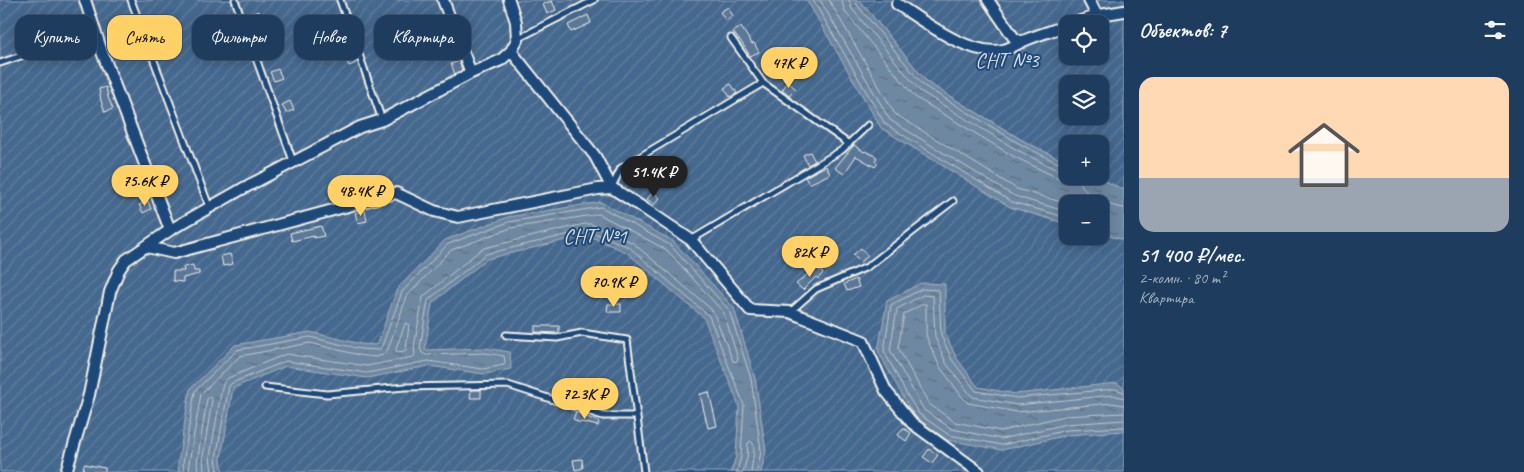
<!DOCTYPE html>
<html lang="ru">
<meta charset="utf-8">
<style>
:root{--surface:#1e3d5e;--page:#2b4867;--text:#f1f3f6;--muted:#a1aebc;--line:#3c5673;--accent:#ffd166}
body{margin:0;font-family:Caveat,sans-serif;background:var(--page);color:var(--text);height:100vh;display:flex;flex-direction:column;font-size:19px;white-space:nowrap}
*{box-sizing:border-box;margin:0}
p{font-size:16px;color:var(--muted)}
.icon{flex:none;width:28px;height:28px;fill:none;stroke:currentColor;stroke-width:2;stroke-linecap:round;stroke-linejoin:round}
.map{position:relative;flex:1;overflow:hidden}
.details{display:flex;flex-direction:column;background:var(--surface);width:400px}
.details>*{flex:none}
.top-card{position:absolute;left:15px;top:15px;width:475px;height:45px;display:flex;gap:10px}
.tools{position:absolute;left:1059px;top:15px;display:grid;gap:10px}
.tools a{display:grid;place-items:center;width:50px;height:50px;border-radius:10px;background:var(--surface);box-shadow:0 2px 12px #0003,0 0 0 1px var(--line);font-size:25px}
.price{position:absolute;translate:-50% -42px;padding:0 11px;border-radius:18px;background:var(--accent);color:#111;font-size:16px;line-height:32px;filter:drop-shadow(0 1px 2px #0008)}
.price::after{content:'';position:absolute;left:50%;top:30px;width:15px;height:11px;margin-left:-8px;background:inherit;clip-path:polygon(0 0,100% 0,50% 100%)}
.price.selected{background:#222;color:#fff}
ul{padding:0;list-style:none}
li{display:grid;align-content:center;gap:10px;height:265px;padding:0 15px}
li span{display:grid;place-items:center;height:155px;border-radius:15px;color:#555}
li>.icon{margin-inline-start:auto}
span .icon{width:90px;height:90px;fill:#fffc;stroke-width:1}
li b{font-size:21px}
h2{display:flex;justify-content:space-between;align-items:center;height:60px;padding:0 15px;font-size:21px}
.chip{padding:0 18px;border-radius:15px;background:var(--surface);box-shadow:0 2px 12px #0003,0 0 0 1px var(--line);font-size:18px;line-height:45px}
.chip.selected{background:var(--accent);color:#111}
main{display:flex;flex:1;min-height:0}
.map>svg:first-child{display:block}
.garden{fill:url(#garden-furrows);stroke:#9cacbb;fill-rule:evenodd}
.water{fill:url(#water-ripples);stroke:#a4b2be}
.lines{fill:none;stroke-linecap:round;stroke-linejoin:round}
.shore{stroke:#bec7cc;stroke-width:1}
.building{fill:#5b7899;stroke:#f4f1e8}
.service-casing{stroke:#f4f1e8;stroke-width:9}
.minor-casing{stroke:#f4f1e8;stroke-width:14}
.service{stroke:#1f4a7a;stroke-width:5}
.minor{stroke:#1f4a7a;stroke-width:10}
.labels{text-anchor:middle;stroke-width:4;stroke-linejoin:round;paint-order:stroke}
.park-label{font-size:21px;fill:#dadcda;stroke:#1f4a7a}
</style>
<main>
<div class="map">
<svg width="1124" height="472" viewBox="0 0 1124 472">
<defs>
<pattern id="garden-furrows" width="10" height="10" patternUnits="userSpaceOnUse" patternTransform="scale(1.25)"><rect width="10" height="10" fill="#45688e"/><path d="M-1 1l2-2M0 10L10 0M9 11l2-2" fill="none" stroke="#607e9e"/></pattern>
<pattern id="water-ripples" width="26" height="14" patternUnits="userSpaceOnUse" patternTransform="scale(1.25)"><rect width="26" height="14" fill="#6e88a2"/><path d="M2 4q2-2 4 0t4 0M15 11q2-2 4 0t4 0" fill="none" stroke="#5f6e7d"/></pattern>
</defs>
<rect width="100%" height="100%" fill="#28517e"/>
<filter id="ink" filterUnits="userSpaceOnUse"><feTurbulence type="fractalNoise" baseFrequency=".02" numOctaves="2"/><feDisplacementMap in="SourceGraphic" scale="10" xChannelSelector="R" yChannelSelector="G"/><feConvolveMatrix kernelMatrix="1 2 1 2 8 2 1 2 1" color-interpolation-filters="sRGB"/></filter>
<g filter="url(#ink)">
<path class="garden" d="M0,0H805L1010,207L1067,224L1068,236H1100V233L1124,240V472H0Z
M859,0H1124V190L1095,176H1100V144H1068L1067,163L1022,140L928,83ZM1068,24H1100V56H1068ZM1068,84H1100V116H1068Z"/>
<path class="water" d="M805,0H859L928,83L1022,140L1067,163L1068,176H1095L1124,190V240L1100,233V204H1068L1067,224L1010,207L881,128L809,4Z
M601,202L673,241L734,308L755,378L766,451L761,472H731L736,456L739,406L704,318L626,252L587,235L487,259L432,303L425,350L485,348L510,352L511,369L484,374L429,366L367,378L286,366L233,388L221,459L223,472H179L178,463L190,389L235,345L310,332L361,344L377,345L397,289L445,240L508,217Z
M921,283L945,284V333L956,357L978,387L1016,394L1117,383L1124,388V431L1068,435L1002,450L947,440L916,418L902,395L878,351L887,301Z"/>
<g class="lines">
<path class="shore" d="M813,0L885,124L1012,202L1068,218
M820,0L890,120L1014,196L1068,212
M829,0L895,114L1017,189L1068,204
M842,0L843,6L846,13L915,97L1013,156L1060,179L1068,180L1079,178C1080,181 1081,185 1084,189C1090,197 1114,208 1124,208
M849,0L852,9L920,91L1017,150L1061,172L1068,173
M856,0L857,5L924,86L1020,144L1064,166L1068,167
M406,323L409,325L406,350L404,351L397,352L396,349Z
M1124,392L1115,389L1017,398L976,391L952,360L941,335L939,290L922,289L891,305L884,351L906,393L919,414L949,435L1002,445L1067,430L1124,427
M1124,398L1113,395L1017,405L973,397L969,393L946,363L935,337L933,296L923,295L897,309L890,350L924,410L952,429L1001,439L1066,424L1124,420
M1124,405L1112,403L1017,412L968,403L963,398L940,367L928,341L926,334V304H923L904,314L898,348L929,404L955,422L1001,431L1064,416L1124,413
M184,472L183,463L195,391L237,350L310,337L360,349L379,350L382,346L402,292L448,244L509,222L601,207L670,245L729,310L751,379L761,451L757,472
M190,472L189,463L201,394L240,356L310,343L359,355L375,357L383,355L388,349L407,296L451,250L511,228L599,214L667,250L724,313L738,359L736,362L733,361L714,314L711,309L633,243L591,224H584L484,248L479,251L423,297L414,347L415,355L413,357L367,366L286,354L228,378L224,382L222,387L210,457L212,472
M198,472L197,463L207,399L210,397L212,400L203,456L204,472
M218,472L216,458L229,386L232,383L286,361L367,373L428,361L483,369L504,365L505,362L504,356L485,353L426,355L422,353L420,348L428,300L486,254L587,230L629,247L709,316L744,405L741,456L737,472
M743,472L747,458L748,443L751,441L753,443L754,451L751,472"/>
</g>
<path class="building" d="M552,1L556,10L547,14L543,4Z
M728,7L733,16L726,21L720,12Z
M258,11L263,22L256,25L251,14Z
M588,15L591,23L571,32L568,25Z
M741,27L752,44L754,43L759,52L750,56L740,40H739L733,32Z
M346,38L356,63L349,66L338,41Z
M459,61L462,70L455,74L451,64Z
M278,69L282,78L274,81L270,72Z
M788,82L796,89L789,96L782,90Z
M731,84L737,93L730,97L724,88Z
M106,87L108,97L113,109L105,112L101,101L99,89Z
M290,101L294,110L286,113L282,105Z
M854,145L864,152L865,151L877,157L875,161L878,163L875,167L856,156L844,174L835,168Z
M810,152L815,161L808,165L803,155Z
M826,166L830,174L809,184L805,177Z
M653,192L660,198L654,205L647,199Z
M148,201L151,209L143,213L139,205Z
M365,210L367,221L358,223L355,213Z
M321,226L324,236L314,238V236L292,241L290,233Z
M861,248L868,256L860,262L853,255Z
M230,254L233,264L223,266L221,256Z
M193,265L194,271H199V274L183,278V282L173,281V271H184L183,267Z
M816,267L823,273L818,279L816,277L803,290L796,284Z
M856,279L859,287L847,291L844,284Z
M608,304H621V312H607Z
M535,326H559V333L535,332Z
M471,390H481V398H470Z
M709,392L717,426L708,428L700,394Z
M576,412L599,422L598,426L581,422L580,423L573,419Z
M903,428L911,433L906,441L898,435Z
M929,449L938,455L932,463L923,457Z
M582,459L583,468L575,470L573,460Z
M84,464L105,468V472H83Z"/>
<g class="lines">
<g class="service-casing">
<path id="service" d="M131,0L209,206
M235,0L293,161
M340,0L382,120
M731,38L763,83
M517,39L594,0
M0,63L95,31
M612,187L621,168L763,83L849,144
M691,240L842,150L868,125
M790,312L816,289L867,267L953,201
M506,335L557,338L582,333L627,340L644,472
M265,387L327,394L405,387L508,385L603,416H637"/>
</g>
<g class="minor-casing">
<path id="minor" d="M85,0L102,52L170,230
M443,0L471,73
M988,0L1014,38L1022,42
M1089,0L1097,16
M897,4C923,21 970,57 1003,50C1012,48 1020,42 1028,39C1041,34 1054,30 1068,25
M1071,24L1100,15L1124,11
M511,51L595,156L612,188
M147,247L174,253L396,193L434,211L458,217L598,189L612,188L645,209L691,240L750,310L790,312L863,341L886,391L912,423L979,472
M66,472L89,395L110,292L119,270L126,260L170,230L242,189L360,127L382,120L471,73L501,60L511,51L517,40L516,22L509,0"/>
</g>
<use href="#service" class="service"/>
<use href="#minor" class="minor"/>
</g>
</g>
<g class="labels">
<g class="park-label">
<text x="1007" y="67">СНТ №3</text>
<text x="595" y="243">СНТ №1</text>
</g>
</g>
</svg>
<div class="tools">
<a><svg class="icon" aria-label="locate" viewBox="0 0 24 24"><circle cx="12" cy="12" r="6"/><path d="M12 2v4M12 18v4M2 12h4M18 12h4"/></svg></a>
<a><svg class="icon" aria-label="layers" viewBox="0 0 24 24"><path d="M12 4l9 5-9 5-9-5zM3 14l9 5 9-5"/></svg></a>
<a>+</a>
<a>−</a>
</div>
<b class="price" style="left:789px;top:89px">47K ₽</b>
<b class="price selected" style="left:654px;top:198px">51.4K ₽</b>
<b class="price" style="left:145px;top:207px">75.6K ₽</b>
<b class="price" style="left:361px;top:217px">48.4K ₽</b>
<b class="price" style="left:810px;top:278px">82K ₽</b>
<b class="price" style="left:614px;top:308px">70.9K ₽</b>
<b class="price" style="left:585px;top:420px">72.3K ₽</b>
<div class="top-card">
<a class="chip">Купить</a>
<a class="chip selected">Снять</a>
<a class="chip">Фильтры</a>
<a class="chip">Новое</a>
<a class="chip">Квартира</a>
</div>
</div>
<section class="details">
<h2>Объектов: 7<svg class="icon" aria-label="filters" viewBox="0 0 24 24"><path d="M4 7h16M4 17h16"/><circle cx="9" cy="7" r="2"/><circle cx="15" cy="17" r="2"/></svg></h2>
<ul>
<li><span style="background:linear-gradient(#ffd9b3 65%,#9aa5b1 0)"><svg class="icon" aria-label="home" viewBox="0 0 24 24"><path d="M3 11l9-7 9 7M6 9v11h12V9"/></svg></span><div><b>51 400 ₽/мес.</b><p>2-комн. · 80 m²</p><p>Квартира</p></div></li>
</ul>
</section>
</main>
